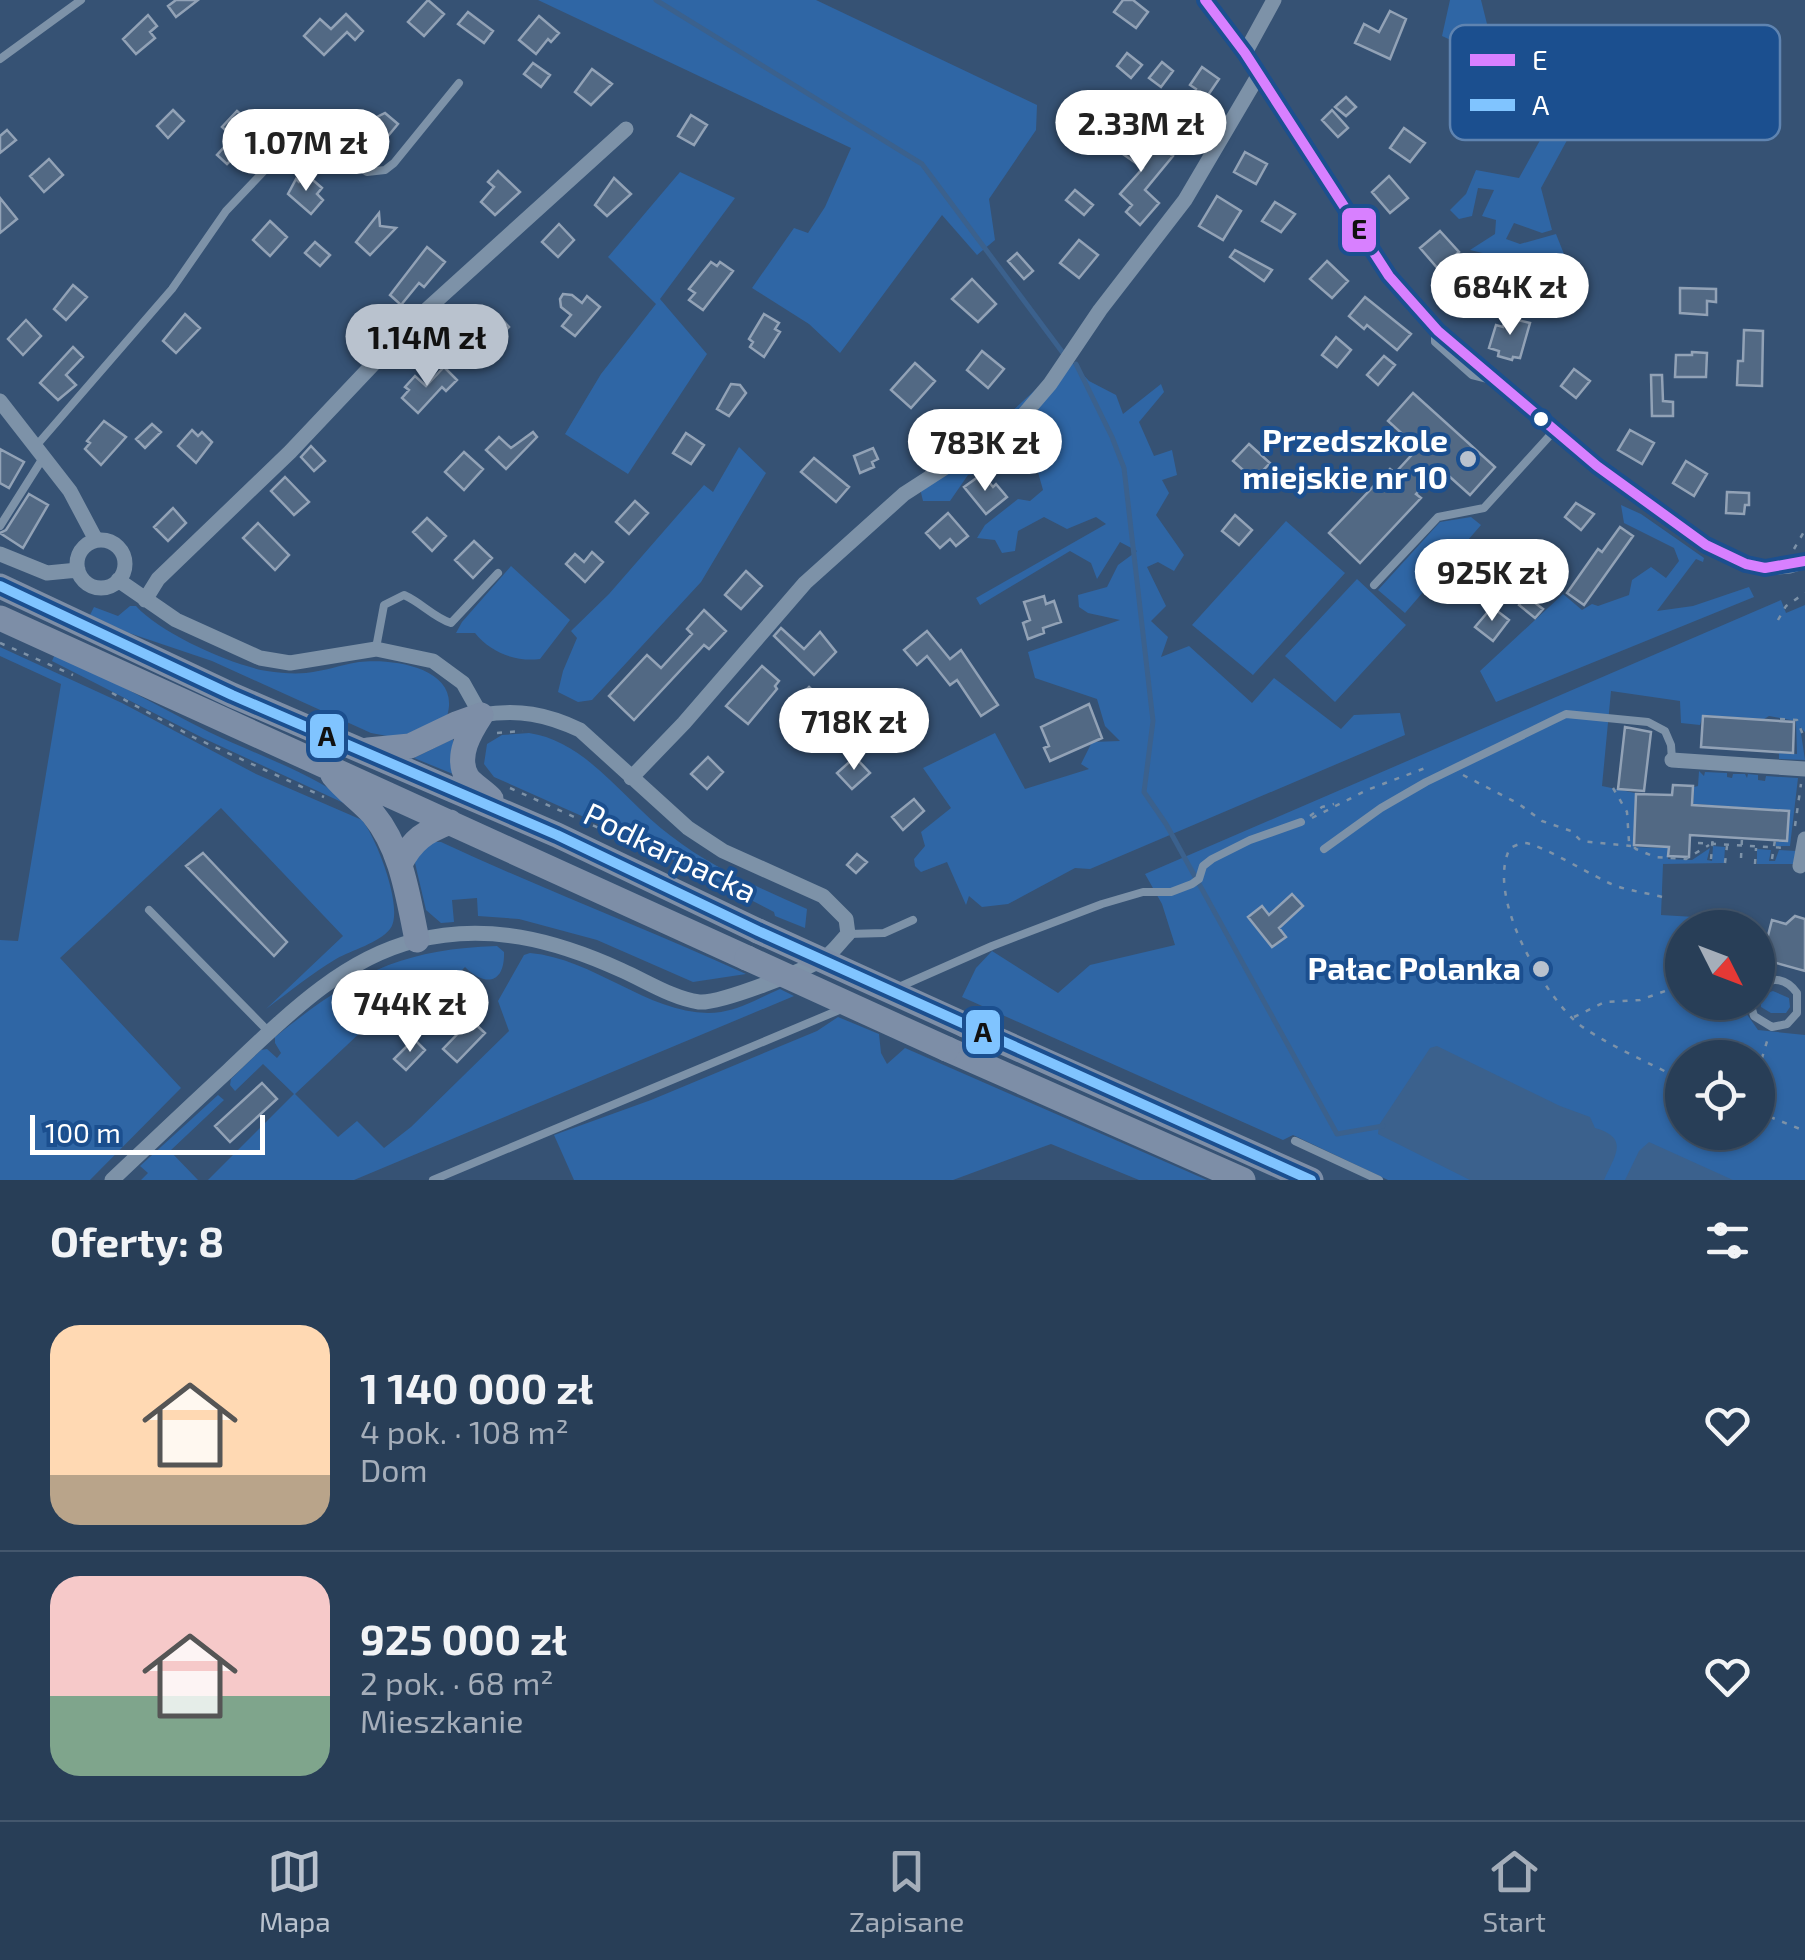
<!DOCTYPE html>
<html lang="pl">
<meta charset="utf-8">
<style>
:root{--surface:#283e57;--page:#30455d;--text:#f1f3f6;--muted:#a5aeba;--line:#44576d;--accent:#b9c2ce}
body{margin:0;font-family:"Exo 2",sans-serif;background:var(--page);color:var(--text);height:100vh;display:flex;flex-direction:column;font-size:38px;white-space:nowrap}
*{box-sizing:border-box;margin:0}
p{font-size:32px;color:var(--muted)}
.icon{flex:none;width:55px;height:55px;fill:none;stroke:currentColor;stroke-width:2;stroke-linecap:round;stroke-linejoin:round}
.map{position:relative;height:1180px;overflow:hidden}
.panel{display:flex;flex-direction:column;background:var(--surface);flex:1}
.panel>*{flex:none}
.needle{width:65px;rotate:132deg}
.buttons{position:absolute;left:1665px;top:910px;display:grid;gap:20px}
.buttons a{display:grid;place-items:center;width:110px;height:110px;border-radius:50%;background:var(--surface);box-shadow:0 2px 8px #0004,0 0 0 2px var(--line);font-size:50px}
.scale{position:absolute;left:30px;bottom:25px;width:235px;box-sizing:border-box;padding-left:10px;border:5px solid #fff;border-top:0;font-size:28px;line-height:35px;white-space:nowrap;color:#fff;-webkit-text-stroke:8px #1b4f8f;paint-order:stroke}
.price{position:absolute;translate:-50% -85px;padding:0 22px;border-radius:35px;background:#fff;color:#222;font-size:32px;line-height:65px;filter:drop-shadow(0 2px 5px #0008)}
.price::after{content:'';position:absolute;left:50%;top:60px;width:30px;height:22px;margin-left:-15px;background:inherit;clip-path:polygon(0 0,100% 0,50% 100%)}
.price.current{background:var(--accent);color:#111}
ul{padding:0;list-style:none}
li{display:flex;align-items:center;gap:30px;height:250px;padding:0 50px}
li+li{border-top:2px solid var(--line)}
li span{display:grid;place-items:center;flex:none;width:280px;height:200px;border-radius:30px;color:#555}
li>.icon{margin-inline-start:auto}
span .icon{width:120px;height:120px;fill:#fffc;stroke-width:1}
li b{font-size:42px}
h2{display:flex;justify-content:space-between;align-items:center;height:120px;padding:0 50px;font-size:42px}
.tab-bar{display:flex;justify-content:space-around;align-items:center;height:140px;border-top:2px solid var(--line);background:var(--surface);font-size:28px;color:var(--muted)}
.tab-bar a{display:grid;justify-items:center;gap:5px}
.tab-bar .current{color:var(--accent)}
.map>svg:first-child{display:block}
.green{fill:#2f66a5;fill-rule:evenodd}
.water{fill:#3b618d}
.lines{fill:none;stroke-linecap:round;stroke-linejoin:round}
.stream{stroke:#3b618d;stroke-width:5}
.building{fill:#526984;stroke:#92a2b6;stroke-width:2.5}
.path{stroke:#7d92a8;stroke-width:2.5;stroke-dasharray:5 8;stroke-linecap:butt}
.lane{stroke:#7d92a8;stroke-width:8}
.street{stroke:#7d92a8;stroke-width:15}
.primary{stroke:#7d8ea7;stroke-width:25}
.primary-bridge{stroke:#7d8ea7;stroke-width:25}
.bus-1-casing{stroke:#1b4f8f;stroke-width:18}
.bus-2-casing{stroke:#1b4f8f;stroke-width:18}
.bus-1{stroke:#d880ff;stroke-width:10}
.bus-2{stroke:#80c4ff;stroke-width:10}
.bus-dot{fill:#fff;stroke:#1b4f8f;stroke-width:4}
.poi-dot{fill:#b9c2ce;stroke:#1b4f8f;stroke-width:4}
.labels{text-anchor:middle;stroke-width:8;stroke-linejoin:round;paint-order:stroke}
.poi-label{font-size:32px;font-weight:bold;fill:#fff;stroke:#1b4f8f;text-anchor:end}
.street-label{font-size:32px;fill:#fff;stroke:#1b4f8f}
.key{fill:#1b4f8f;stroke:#5f84b1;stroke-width:2.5}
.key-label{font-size:28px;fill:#fff}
.line-badge{stroke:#1b4f8f;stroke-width:4}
.pale-badge-label{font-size:28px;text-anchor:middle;font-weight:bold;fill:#111}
</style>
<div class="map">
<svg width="1805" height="1180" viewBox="0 0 1805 1180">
<rect width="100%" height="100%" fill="#365274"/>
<path class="green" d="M538,0H816L1037,105L1036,130L989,199L995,240L977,255L942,215L840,353L809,324L752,288L794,228L808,233L825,207L851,148Z
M1450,0H1481L1490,36L1565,55L1573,65L1588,73L1590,98L1541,188L1552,230L1542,233L1514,223L1506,239L1520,244L1556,234L1572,274L1563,280L1554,275L1557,264H1520L1513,274L1500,271L1495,256L1470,250L1495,234L1496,220L1482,216L1494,190L1478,188L1472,216L1459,219L1450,210L1466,194L1476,170L1519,178L1548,126L1554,97L1523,83L1513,74L1489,67L1479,53L1442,36Z
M680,172L735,198L660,299L707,354L628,474L565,434L601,374L656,304L608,257Z
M1069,359L1089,381L1116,395L1123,414L1161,384L1164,392L1139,422L1154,456L1172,450L1177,475L1162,480L1169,493L1156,515L1184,555L1174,571L1158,562L1147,567L1166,606L1151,621L1168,637L1161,657L1189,646L1252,703L1274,678L1341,729L1354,715L1400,713L1405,735L1090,869L1075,868L1008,904L982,907L969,896L966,905L947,862L921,872L915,866L914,859L925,846L921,832L951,808L923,768L995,733L1025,789L1089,769L1081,764L1092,742L1120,741L1105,726L1097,699L1035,678L1028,652L1120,620L1088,613L1079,607L1078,595L1107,587L1118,565L1137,551L1120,542L1097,579L1091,563L1070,551L980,605L976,598L1106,524L1096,517L1067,529L1044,517L1018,531L1015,551L1002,553L995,540L977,538L985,525L1018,499L1030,501L1043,490L1036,465L1004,457L992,472L968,475L950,501H923L918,480L1010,413Z
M739,447L766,473L701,582L592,700L578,702L558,692L563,671L577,638L571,631L609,594L704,485L713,492Z
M1621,505L1641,514L1704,558L1703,562L1696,559L1657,611L1693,606L1749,587L1754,597L1496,702L1480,671L1563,594L1582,610L1592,604L1598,606L1629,595L1632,580L1651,567L1666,578L1679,561L1674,548L1624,523Z
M1471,517L1481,525L1405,613L1378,590L1440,522Z
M1286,521L1345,573L1253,675L1192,625Z
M511,566L570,620L540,659C516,662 491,653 475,633H456L462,622Z
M1357,579L1406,625L1335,702L1285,656Z
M1781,600L1786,613L1805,605V732L1800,727L1805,760L1779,759V753L1797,754L1796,721L1769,716L1764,719L1703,715L1700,725L1681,723L1680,701L1611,691L1602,786L1635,793L1634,847L1663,848L1665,836H1668V859L1692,860L1710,848L1707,860L1712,861L1713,846L1725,847L1724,863L1663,864L1661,915L1728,919L1727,927L1682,928V1002L1739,1003L1758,1030L1805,1035V1180H1388L1293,1135L1283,1140L962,997L976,968L992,951L1058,993L1090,965L1175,945L1162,904L1145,874ZM1682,1058H1758V1132H1682Z
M130,606H136C160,633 231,665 267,671C280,673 293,674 306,673C325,671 340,665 359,662C393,658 462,668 447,716L398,738L371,733L212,661L129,633L90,615L94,607L118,616Z
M0,647L122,703L256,774L362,820C376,837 405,910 390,929C379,943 352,950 336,959C311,974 289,992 266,1009L343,936L221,808L60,958L181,1088L90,1180H0V940L18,941L61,684L0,656Z
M55,654C108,678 158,706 209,732C261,757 317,774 361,811L203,738L52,661Z
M529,733C587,741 626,803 671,836C712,868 760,888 807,909L805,928L775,916L774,912L629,837L494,777L484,764L487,744L502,735Z
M453,739V774L414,758Z
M1699,771L1704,776L1705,772L1727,773V777L1732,778L1733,774H1745L1747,778L1748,774L1758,775V780L1765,781L1766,776L1798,778L1790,846H1776V842H1788L1789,811L1696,804L1693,811L1694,787L1698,786Z
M433,842H441C542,889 645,928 746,974L693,982L597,940L519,919L478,916L477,898L452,900L454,922L441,923L426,910L415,863L417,856Z
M1757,849L1771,850L1769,861H1775L1779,850L1797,851L1793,864H1757Z
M497,946L504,952C505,984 485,987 465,967L457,975L465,983L462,986L449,975L415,981L295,1094L338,1137L357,1121L384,1148L411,1127L509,1031L498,1001L524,955L530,953C598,959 656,1021 721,1012C742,1009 761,997 780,989L794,996L354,1180H208L294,1094L263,1064L235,1091L230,1085L231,1079L261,1050L267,1049L277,1058L281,1053L275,1043V1037C351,976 398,949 497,946Z
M1773,991L1789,998L1790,1007L1786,1013H1771L1761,1007V995Z
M838,1017L879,1034L881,1053L887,1064L905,1048L1207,1180H1139L1051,1144L953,1180H574L554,1135L651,1100L817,1031Z
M218,1095L224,1100L170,1151L198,1180H141L148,1173L140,1166Z"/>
<path class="water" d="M1437,1046L1560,1106L1590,1117L1595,1128C1630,1138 1615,1155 1604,1180H1470L1378,1134L1379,1125L1430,1048Z
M1649,1142L1733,1180H1625L1639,1151Z"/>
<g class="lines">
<path class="stream" d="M656,0L922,164L1063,353
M1076,364L1112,437L1124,468L1153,721L1144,792L1166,824L1337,1134L1383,1126"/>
</g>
<path class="building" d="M176,0H198L176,17L168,6Z
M428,0L444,14L424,36L408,22Z
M1123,0H1133L1148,12L1136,28L1114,12Z
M1390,11L1406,19L1390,59L1355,43L1364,24L1379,32Z
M468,12L493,31L484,43L458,24Z
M346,14L363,31L355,40L347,32L324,55L304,36L320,19L331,29Z
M148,15L157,26L150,32L155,38L136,54L123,39Z
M539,16L559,33L551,42L548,39L536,54L519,40Z
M1127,53L1142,65L1131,78L1117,66Z
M1162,62L1173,71L1161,87L1149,78Z
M533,63L550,75L541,87L524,74Z
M1202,67L1219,79L1204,101L1194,94L1196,89L1190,85Z
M592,69L612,84L591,105L575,92Z
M1346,97L1356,107L1346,116L1335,107Z
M173,110L184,121L168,138L157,126Z
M1332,110L1348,128L1338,137L1322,120Z
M237,111L262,131L227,164L217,155L233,137L222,127Z
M385,113L398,124L378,148L364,136L374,125L373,119Z
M691,115L707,125L694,145L678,136Z
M1404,128L1425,143L1410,162L1390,148Z
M7,130L16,140L0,153V136Z
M1111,131L1143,153L1153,141L1173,156L1145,190L1159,203L1140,225L1126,212L1132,205L1120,194L1143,168L1104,141Z
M1245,152L1267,164L1256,184L1234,172Z
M49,159L63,175L44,192L30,176Z
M498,171L520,192L495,215L481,202L494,187L488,182Z
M306,174L322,188L317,194L323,200L311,214L288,194L296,179L299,182Z
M1389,176L1408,198L1390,213L1372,192Z
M614,178L631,194L607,216L595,205Z
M1075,190L1093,205L1084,215L1066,200Z
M1217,196L1241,211L1223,240L1199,226Z
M0,198L17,219L0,233Z
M1275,202L1295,214L1281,232L1262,221Z
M379,213L380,226L396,228L370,255L356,242Z
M270,221L287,237L270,256L253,240Z
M559,224L574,240L558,257L542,242Z
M1440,231L1459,252L1439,270L1420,248Z
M1079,240L1098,255L1079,278L1060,263Z
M315,242L330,255L320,266L305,253Z
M427,247L445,262L424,287L419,283L401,305L390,295Z
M1235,250L1272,270L1264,281L1230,257Z
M1017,253L1033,271L1024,279L1008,261Z
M1327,261L1348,281L1332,298L1310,279Z
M711,262L717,266L720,262L733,271L703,310L689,300L695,293L689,289Z
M972,279L996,304L978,322L952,299Z
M73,285L87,297L66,320L54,309Z
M1680,288L1716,289V302L1707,301V315L1680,313Z
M563,294L572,295L582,303L587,296L600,307L575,336L562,326L571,315L561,307L560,299Z
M1365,297L1411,334L1397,350L1367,325L1364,329L1349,316Z
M465,311L482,324L466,344L459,338L455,344L444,336Z
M185,314L200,328L176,353L163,341Z
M764,314L779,323L775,329L780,332L764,357L750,347L753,342L749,339Z
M499,316L509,327L500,336L490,325Z
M1505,317L1530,323L1520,358L1513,357L1512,360L1498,356L1499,351L1489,348L1496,325L1503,327Z
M26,320L41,336L23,355L8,339Z
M1744,330L1763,331L1762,386L1737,385L1738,361H1743Z
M1336,337L1351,350L1337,367L1322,355Z
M73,347L83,357L66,375L76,385L58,400L40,383Z
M982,351L1004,369L988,388L967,370Z
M1692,352L1707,353L1706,377H1675L1676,355H1692Z
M1384,356L1395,365L1378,385L1367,375Z
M915,363L935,381L911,408L891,390Z
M444,367L457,380L446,391L442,387L418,413L402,398L409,390L405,387L415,376L426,386Z
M1574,369L1590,381L1576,398L1561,386Z
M1651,375H1662L1663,401L1673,402V416H1652Z
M731,384L740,385L746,393L729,416L717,409Z
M1413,393L1495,467L1470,495L1440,468L1416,494L1421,498L1360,563L1329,533L1390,469L1395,473L1418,448L1388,421Z
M104,421L126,437L101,465L85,449L90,443L87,441Z
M152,424L161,432L145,448L136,439Z
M192,430L198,436L202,432L212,442L196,463L178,446Z
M1630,430L1654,443L1642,464L1618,450Z
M533,432L537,437L506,469L486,450L499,437L511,448Z
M686,433L704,445L691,464L673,453Z
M1249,444L1270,463L1254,480L1233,461Z
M311,446L325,461L314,471L301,457Z
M873,448L878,459L872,462L874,467L860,473L854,456Z
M0,449L24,462L9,488L0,483Z
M464,452L483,469L464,490L445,472Z
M814,458L849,487L836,502L801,472Z
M1686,461L1707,474L1694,496L1673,483Z
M285,477L309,502L294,515L271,491Z
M978,477L984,484L988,481L993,487L996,484L1007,497L986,514L964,487Z
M1727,492L1749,493V505H1745L1744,514L1726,513Z
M29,494L48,505L23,548L0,533L6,530Z
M635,501L648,513L629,534L616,522Z
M1576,503L1594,514L1581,530L1565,517Z
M173,508L186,523L168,541L154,527Z
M948,513L968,536L956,546L950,539L940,548L926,533Z
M1235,515L1252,530L1239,545L1222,531Z
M427,518L446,536L432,551L413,532Z
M258,523L289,555L275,570L243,538Z
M1620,527L1633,536L1584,605L1567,593L1598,549L1602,552Z
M474,541L492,558L473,578L455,560Z
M592,552L603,562L585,582L566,564L575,554L584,562Z
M1510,555L1528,569L1513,588L1495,574Z
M746,571L762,586L741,609L725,595Z
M1044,596L1046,604L1054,601L1061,622L1043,628L1044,633L1028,639L1023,623L1030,620L1024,602Z
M1526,596L1543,609L1535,618L1519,605Z
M1492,607L1509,620L1493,641L1475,627Z
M704,610L726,631L709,649L704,645L634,720L609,696L647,655L661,668L692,634L687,629Z
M781,628L804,649L820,632L836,652L814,675L774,636Z
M927,631L950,659L961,650L998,705L981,716L957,680L950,685L927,656L917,665L904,650Z
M762,666L779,681L775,686L777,689L748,724L726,706Z
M809,687L819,697L800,716L790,706Z
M1089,704L1102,738L1050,761L1044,748L1049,746L1041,727Z
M1703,716L1794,722L1793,753L1701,747Z
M1625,727L1651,732L1644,791L1618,789Z
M708,757L723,772L707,789L691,774Z
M855,757L870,773L852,789L837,773Z
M1673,785L1693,786L1692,805L1789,811L1787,841L1690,835L1689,857L1668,856L1669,847L1634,845L1636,794L1672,795Z
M914,799L924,811L903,830L892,817Z
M203,853L287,942L274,956L186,866Z
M857,854L867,862L856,873L847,865Z
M1292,894L1303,906L1279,928L1286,937L1272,947L1248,917L1262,906L1269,915Z
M1795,916L1805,919V971L1762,959L1772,920L1786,924Z
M438,986L454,1003L440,1018L423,1001Z
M471,1020L485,1033L457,1062L443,1049Z
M414,1039L425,1050L406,1070L394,1059Z
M262,1083L277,1099L230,1142L215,1126Z"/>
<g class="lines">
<path class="path" d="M1794,549L1805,530
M1778,620L1786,606L1805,593
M0,643L73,675
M112,693L195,738L324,797
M1780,719L1797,720L1805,740
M497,733L523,731
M1463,775L1519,804L1542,821L1571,831L1581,841L1631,846
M510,788L612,834L696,877
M1613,788L1627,812L1629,842L1636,849L1655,857L1686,859L1709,845
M1310,816L1322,807L1334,804
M1312,818L1367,790L1428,767
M1795,826L1801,784
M1698,843L1787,848
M1741,858L1742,838
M1711,859L1713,836
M1772,859L1775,840
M1725,863L1727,846
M1755,864L1756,848
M1662,897C1647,893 1631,891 1616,886C1597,879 1541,844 1525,843C1521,843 1514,846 1510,848C1486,895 1539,986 1574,1020C1594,1039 1656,1066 1682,1080
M1574,1017L1605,1002L1640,1000L1682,985
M1758,1071L1768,1038
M1758,1112L1805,1131"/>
<path class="lane" d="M0,59L81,0
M1435,332V342L1472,375L1488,379
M36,446L172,289L226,211L303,130L314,133L367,172L385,170L394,163L459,83
M0,526L43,458
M1374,585L1438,517L1484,508L1554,431
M376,648L384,605L404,595C422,603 433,617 451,623L498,573
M1324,849L1381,808L1426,782L1566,714L1648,722L1665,731L1671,745L1672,760
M149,910L269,1032
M848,934L884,933L913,920
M899,987L992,946L1102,904L1143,892H1171L1192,884L1199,879L1203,866L1212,859L1250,840L1301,822
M1750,1002L1754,1016L1772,1027L1787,1024L1797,1013V993C1787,979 1772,975 1758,987
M1295,1141L1379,1180
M433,1180L844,1008"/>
<path class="street" d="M1205,0L1245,53L1389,276L1438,331L1597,466L1706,545L1746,564L1765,568L1790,566L1805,561
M1245,53L1274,0
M0,401L70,491L96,540
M77 564a24 24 0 1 1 48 0a24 24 0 1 1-48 0Z
M0,554L47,573L78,570
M145,600L158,579L290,452L413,322L626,129
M1672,760L1805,769
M631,778L684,723L805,583L904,494L1020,419L1050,384L1100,310L1185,200L1258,76
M1800,866L1805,839
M112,1180C151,1143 190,1106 229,1070C283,1019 340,960 414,941C487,922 555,940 621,970C646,981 672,998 699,1002C719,1004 810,969 827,956C835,950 841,941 848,934L846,919L823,896L723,851L688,828L580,730C546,714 519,709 481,715L463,683L433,661L376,649L290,663L260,658L176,620L118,580"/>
<path class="primary" d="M0,586L232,695L557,835L758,931
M0,618L747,958
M481,715C470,732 455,756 467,777C471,784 485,792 491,799
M368,750L410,746L456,724L481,715
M333,775C345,790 360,800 373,814C402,849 408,897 417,940
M400,864C413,839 425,832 450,822
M965,1025L1311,1180
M947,1049L1243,1180"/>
<path class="primary-bridge" d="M758,931L965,1025
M747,958L947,1049"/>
<g class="bus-1-casing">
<path id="bus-1" d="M1205,0L1245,53L1389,276L1438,331L1597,466L1706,545L1746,564L1765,568L1805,561"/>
</g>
<g class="bus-2-casing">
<path id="bus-2" d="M0,586L232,695L557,835L758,931L1311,1180"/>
</g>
<use href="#bus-1" class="bus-1"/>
<use href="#bus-2" class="bus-2"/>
</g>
<circle class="bus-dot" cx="1541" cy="419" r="9"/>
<g class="poi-dot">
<circle cx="1468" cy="459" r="10"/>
<circle cx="1541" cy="969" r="10"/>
</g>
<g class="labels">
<g class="poi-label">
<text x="1448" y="452">Przedszkole<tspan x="1448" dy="37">miejskie nr 10</tspan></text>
<text x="1521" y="980">Pałac Polanka</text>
</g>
<g class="street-label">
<text transform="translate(670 853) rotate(26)" y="11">Podkarpacka</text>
</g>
</g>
<rect x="1450" y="25" width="330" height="115" rx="15" class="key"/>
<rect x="1470" y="54" width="45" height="12" fill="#d880ff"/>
<rect x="1470" y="99" width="45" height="12" fill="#80c4ff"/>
<g class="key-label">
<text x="1532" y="70">E</text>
<text x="1532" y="115">A</text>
</g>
<g class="line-badge">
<rect x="1340" y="206" width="38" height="48" rx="10" fill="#d880ff"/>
<rect x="308" y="712" width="38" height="48" rx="10" fill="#80c4ff"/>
<rect x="964" y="1008" width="38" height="48" rx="10" fill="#80c4ff"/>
</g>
<g class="pale-badge-label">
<text x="1359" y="239">E</text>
<text x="327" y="746">A</text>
<text x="983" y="1042">A</text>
</g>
</svg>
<div class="buttons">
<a><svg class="needle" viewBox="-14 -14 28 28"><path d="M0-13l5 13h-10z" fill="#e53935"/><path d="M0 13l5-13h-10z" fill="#a5aeba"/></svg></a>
<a><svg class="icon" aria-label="locate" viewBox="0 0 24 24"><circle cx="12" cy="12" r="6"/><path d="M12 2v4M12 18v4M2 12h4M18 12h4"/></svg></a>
</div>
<div class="scale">100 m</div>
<b class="price" style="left:1141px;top:175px">2.33M zł</b>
<b class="price" style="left:306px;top:194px">1.07M zł</b>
<b class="price" style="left:1510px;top:338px">684K zł</b>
<b class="price current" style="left:427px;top:389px">1.14M zł</b>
<b class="price" style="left:985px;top:494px">783K zł</b>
<b class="price" style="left:1492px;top:624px">925K zł</b>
<b class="price" style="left:854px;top:773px">718K zł</b>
<b class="price" style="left:410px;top:1055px">744K zł</b>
</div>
<section class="panel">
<h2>Oferty: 8<svg class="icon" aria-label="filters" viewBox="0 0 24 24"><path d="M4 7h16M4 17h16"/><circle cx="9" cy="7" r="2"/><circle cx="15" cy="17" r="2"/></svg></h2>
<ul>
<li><span style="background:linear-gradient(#ffd9b3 75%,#b9a48a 0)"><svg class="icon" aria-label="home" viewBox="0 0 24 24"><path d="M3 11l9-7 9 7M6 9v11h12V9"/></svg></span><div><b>1 140 000 zł</b><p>4 pok. · 108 m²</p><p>Dom</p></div><svg class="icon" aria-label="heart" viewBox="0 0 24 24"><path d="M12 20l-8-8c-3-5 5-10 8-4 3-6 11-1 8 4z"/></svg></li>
<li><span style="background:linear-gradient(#f6c9c9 60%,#7fa58c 0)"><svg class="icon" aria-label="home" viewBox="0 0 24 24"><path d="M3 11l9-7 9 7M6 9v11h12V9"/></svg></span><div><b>925 000 zł</b><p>2 pok. · 68 m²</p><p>Mieszkanie</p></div><svg class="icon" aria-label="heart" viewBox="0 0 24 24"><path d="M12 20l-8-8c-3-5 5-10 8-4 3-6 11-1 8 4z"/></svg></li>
</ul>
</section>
<nav class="tab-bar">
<a class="current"><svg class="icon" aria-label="map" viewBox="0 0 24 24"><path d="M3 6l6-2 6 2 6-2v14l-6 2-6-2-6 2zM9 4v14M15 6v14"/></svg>Mapa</a>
<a><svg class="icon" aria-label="saved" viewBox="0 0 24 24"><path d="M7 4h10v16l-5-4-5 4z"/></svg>Zapisane</a>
<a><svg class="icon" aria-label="home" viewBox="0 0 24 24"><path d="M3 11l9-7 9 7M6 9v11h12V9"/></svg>Start</a>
</nav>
